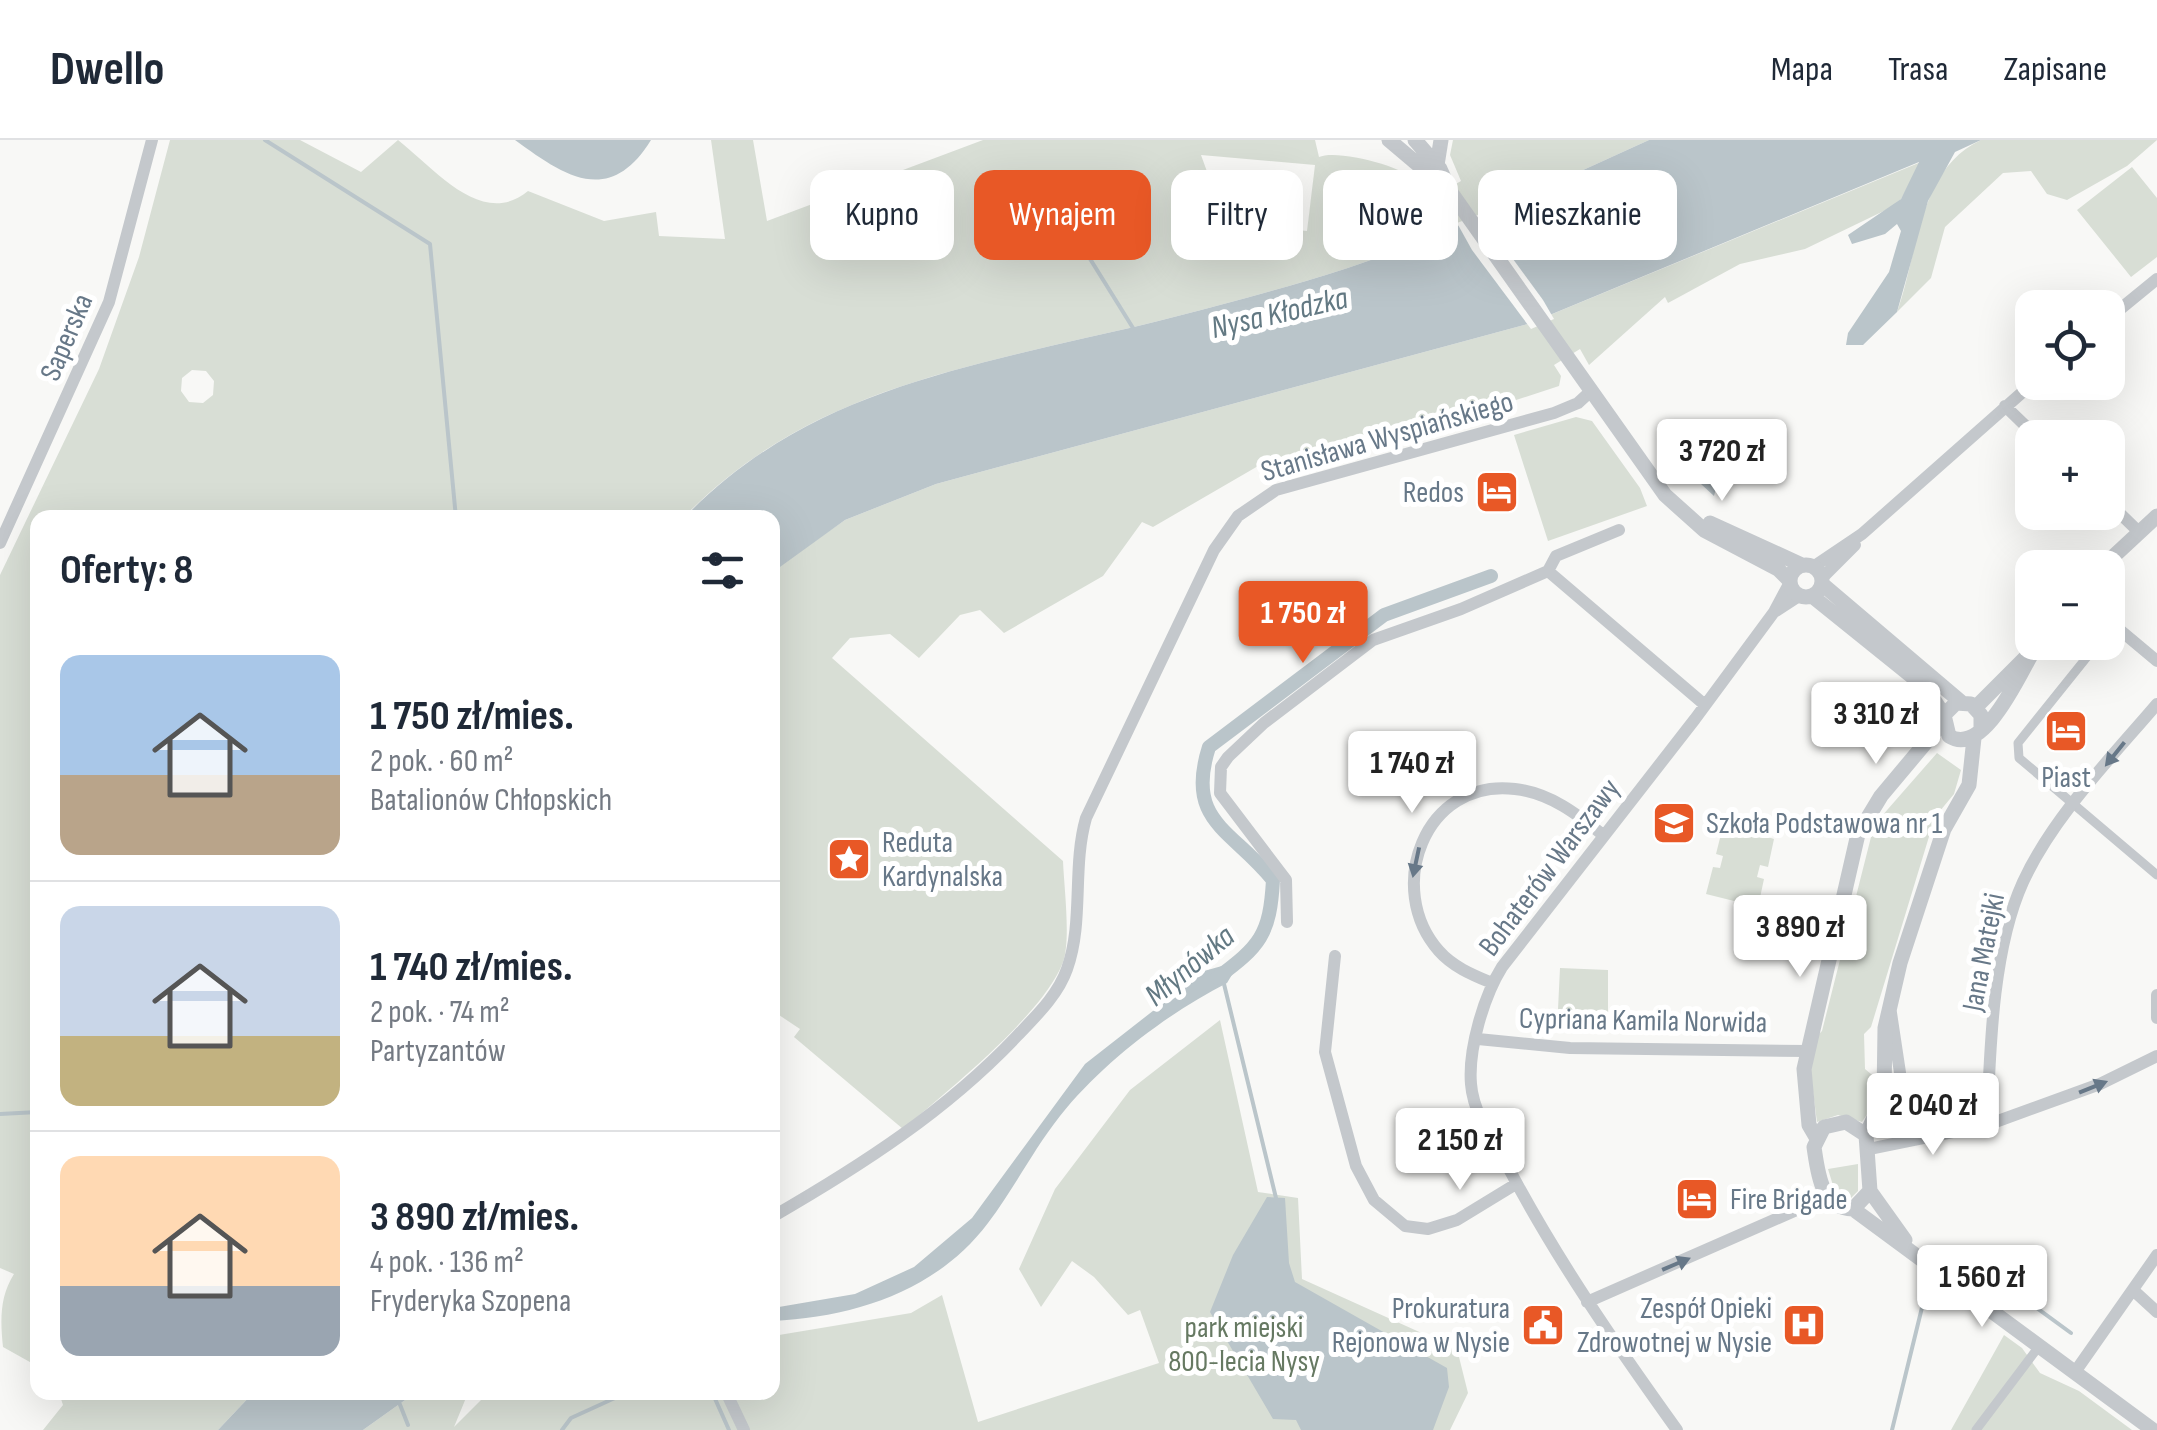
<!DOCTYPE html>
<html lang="pl">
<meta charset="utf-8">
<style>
:root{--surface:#fff;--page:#f6f6f7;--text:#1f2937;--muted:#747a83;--line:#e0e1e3;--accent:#e85826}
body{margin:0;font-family:"Sofia Sans Condensed",sans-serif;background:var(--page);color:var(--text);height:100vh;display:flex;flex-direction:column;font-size:38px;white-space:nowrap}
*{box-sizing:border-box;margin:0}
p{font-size:32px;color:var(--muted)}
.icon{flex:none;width:55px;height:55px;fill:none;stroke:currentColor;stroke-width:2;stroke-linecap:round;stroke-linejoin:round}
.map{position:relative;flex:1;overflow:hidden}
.drawer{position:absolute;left:30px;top:370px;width:750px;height:890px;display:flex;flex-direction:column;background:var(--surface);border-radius:20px;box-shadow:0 10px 40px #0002}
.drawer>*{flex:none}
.top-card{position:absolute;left:810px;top:30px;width:950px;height:90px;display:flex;gap:20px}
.tools{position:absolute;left:2015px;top:150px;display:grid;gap:20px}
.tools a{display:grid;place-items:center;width:110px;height:110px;border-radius:20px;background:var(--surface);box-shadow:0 10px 40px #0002;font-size:50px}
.price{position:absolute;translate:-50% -85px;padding:0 22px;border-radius:10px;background:#fff;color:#222;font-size:32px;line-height:65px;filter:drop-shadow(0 2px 5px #0008)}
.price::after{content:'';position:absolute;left:50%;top:60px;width:30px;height:22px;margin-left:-15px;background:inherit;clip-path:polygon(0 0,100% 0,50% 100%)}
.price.current{background:var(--accent);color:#fff}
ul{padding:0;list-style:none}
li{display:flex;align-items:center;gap:30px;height:250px;padding:0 30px}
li+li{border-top:2px solid var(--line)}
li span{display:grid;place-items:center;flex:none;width:280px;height:200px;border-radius:20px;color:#555}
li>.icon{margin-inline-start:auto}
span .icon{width:120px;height:120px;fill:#fffc;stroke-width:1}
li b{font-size:42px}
h2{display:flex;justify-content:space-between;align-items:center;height:120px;padding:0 30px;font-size:42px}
.pill{padding:0 35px;border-radius:20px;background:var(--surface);box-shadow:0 10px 40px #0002;font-size:35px;line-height:90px}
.pill.current{background:var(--accent);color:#fff}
header{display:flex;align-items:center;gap:60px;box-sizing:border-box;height:140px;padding:0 50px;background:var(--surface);border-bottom:2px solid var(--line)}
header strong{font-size:48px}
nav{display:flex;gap:55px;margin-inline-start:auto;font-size:35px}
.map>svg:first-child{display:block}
.green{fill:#d8ded5;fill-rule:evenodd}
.water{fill:#bac5ca}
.pier{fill:#f8f8f6}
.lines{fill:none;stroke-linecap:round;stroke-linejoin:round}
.stream{stroke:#bac5ca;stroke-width:4}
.canal{stroke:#bac5ca;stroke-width:14}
.pedestrian{stroke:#c4c8cc;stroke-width:9}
.minor{stroke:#c4c8cc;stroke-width:12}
.tertiary{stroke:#c4c8cc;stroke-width:15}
.oneway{fill:#677888}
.labels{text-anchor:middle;stroke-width:10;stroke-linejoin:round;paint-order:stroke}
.street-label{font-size:30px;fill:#677888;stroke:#fff}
.poi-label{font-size:30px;fill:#677888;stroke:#fff;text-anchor:end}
.park-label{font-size:30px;fill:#667962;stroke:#fff}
.water-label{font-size:32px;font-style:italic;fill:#637983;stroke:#fff}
</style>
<header>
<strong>Dwello</strong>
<nav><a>Mapa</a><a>Trasa</a><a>Zapisane</a></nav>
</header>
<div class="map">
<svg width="2157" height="1290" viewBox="0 0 2157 1290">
<rect width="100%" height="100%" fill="#f8f8f6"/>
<path class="green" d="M170,0H300L361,32L398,0C435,29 482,89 528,51L604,81L656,72L659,96L725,99L711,0H753L767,81L983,0H1315L1319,17C1337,9 1406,26 1417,43L1424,42L1435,56L1461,41L1450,15L1453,0H1649C1536,51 1426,106 1306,141C1233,162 1159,182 1085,198C936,233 795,262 684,377L38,378L37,1226L3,1207C0,1179 0,1156 14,1134L0,1128V435L99,229L139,117ZM1201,15L1315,25L1307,91L1213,81V48ZM192,230L206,231L214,241L213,255L203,263L189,262L181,251L182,238Z
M1981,0H2157L2127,26L2067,60L2047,54L2031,31L2003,33L1945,87L1931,138L1897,172C1918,114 1918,29 1981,0Z
M1921,22L1901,59L1890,68L1805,109L1740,124L1668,163L1665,157L1589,225L1580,209L1554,225L1561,236L1559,246L1434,287L1265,322L1153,387L1142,382L1103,436L1004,493L980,470L960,475L919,518L890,494L850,498L832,518L1063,721C1064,747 1071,800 1063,822C1044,874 946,952 903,989L794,897L800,889L773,871L776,428L845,380L936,344L1528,184Z
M2132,27L2157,58V117L2131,137L2077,70Z
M1576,277L1592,281L1640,348L1647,366L1548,401L1514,295Z
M1937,613L1961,630L1954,654L1935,677L1871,887L1864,894L1865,929L1877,939L1875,962L1862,982L1838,975L1817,982L1810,929L1816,897L1822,891L1871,697L1881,677Z
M1731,685L1774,699L1768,727L1760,725L1757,737L1764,739L1758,767L1706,754L1713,727L1720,728L1723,716L1716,714L1723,686Z
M1560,828L1608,830V893L1557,890Z
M1220,880L1258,1052L1298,1058L1302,1139L1457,1209L1468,1253L1450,1290H363L415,1253H468L454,1287L488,1253L772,1252L773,1196L911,1173L942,1155L978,1282L1159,1223L1140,1170L1128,1175L1094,1137L1072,1121L1041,1167L1019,1129L1055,1049L1130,950Z
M1858,1024V1051L1851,1058H1841L1835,1052L1828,1029Z
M2004,1195L2022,1208L2040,1233L2079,1251L2132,1290H1951Z
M59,1253H253L218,1290H43L63,1265Z"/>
<path class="water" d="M515,0H651C609,68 563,35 515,0Z
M1649,0H1981L1955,12L1928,61L1897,172L1863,205H1846L1848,193L1889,132L1901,91L1897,84L1885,94L1852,104L1848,95L1901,59L1919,22L1528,184L936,344L845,380L773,432L772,378H684C795,262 936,233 1085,198C1159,182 1233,162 1306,141C1426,106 1536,51 1649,0Z
M1734,310L1746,325L1733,326L1731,338L1716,348L1714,356L1701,344Z
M1229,824L1233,833L1227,843C1168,873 1102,923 1060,976C1033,1010 1014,1049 988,1083C937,1151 854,1177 773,1181V1168L855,1154L914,1127L972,1078L1085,924L1204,831Z
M1267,1057L1285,1058L1289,1123L1295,1142L1447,1228L1449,1247L1433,1290H1301L1296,1280L1273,1279L1210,1172L1233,1115Z
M253,1253V1252L415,1253L363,1290H218Z"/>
<path class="pier" d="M1480,74L1543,160L1554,179L1531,189L1472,110L1457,83Z"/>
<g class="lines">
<path class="stream" d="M265,0L430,104L456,378
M1051,56L1133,188
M1224,844L1276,1058
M0,974L38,972
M1940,1114L1947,1110L1960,1112L2071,1193
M395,1252L408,1285
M712,1252L729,1290
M562,1290L571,1278L628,1252
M1892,1290L1928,1143"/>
<path class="canal" d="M1217,838C1260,806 1270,795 1273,740C1232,689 1185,682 1209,607L1384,475L1491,436"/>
<path class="pedestrian" d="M2108,493L2109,491
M2099,502L2018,603L2019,618L2157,735
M1976,1290L2040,1205"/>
<path class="minor" d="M2108,179L2157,139
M2005,266L2038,298
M2108,362L2138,391
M0,403L109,162L152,0
M1813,427L1862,394L2034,242
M1548,431L1705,565
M1822,438L1855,405
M1776,471L1799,456
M2108,480L2157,521
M1287,782L1286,740L1220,653L1221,627L1228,617L1264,583L1373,500L1461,469L1548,431L1556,416L1619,390
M1335,816L1325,912L1356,1026L1374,1060L1405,1086L1428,1089L1457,1080L1516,1044
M1492,843C1473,835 1453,827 1439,811C1384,749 1424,638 1515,649C1550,653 1577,674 1603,695
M2157,855V878
M1891,873L1910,999
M1478,899L1570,908L1807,911
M1987,985C1990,911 1992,810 2023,742C2053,677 2110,619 2157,564
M1869,1009L1987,985L2100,944L2157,916
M772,1077C862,1025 946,971 1017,896C1036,876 1058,855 1067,829C1084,782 1072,727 1086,678L1214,410L1238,376L1276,350L1554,273L1578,263L1591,251
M2133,1150L2157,1172
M1587,1162L1826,1057
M2075,1232L2157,1115
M726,1252L744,1290
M1677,1290C1616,1205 1557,1120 1508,1027C1494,1003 1473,973 1471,944C1468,909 1484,856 1502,827L1695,579L1774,472L1789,444"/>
<path class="tertiary" d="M1389,0L1447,49
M1415,0L1440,29L1450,51L1665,355L1704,390L1778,429L1789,440
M1437,25L1441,0
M1710,383L1802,425
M1790 441a16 16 0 1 1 32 0a16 16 0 1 1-32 0Z
M2101,428L2157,376
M1822,444L1961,562
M1812,456L1925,547L1944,575
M1976,567L2041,502
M1981,589V575L1971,564L1956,563L1944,575L1949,596C1982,617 2017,540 2031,515
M1846,982L1866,995L1870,1051L1853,1069C1821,1068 1818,1034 1814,1007L1824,987Z
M1866,995L1884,956L1885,888L1900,823L1944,689L1969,645L1974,598
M1816,997L1809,985L1804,929L1858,694L1881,656L1943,582
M1870,1051L1905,1100
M1853,1069L2153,1290"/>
</g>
<defs><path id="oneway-solid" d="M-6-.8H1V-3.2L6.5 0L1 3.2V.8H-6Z" transform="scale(2.5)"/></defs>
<g class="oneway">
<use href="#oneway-solid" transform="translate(2115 614) rotate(129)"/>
<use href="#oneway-solid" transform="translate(1416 722) rotate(102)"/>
<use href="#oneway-solid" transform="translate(2093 947) rotate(-22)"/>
<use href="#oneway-solid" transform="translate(1676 1124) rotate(-23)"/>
</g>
<defs>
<g id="hotel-square" transform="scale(2.25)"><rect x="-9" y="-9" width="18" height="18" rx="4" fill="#e85826" stroke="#fff"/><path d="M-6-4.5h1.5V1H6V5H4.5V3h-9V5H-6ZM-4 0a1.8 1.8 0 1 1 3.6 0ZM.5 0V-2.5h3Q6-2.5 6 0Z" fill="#fff"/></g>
<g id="school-square" transform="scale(2.25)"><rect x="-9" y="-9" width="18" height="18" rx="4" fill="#e85826" stroke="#fff"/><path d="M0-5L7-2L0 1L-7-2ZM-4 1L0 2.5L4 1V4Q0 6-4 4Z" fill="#fff"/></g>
<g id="sight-square" transform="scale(2.25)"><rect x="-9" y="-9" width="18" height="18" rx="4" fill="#e85826" stroke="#fff"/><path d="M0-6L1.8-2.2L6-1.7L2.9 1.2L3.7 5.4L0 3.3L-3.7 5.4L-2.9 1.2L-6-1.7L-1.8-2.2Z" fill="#fff"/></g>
<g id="civic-square" transform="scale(2.25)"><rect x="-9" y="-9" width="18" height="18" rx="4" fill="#e85826" stroke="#fff"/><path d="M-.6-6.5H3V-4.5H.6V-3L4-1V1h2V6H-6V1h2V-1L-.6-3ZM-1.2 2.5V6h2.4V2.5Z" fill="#fff"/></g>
<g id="hospital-square" transform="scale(2.25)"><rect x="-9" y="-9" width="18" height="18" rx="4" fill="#e85826" stroke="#fff"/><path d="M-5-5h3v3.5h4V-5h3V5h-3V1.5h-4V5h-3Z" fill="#fff"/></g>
</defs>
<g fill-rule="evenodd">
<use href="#hotel-square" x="1497" y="352"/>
<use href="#hotel-square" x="2066" y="591"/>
<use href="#school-square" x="1674" y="683"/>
<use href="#sight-square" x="849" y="719"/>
<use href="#hotel-square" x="1697" y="1059"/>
<use href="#civic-square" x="1543" y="1185"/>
<use href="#hospital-square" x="1804" y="1185"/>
</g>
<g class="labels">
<g class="street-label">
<text transform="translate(66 197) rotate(-67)" y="10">Saperska</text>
<text transform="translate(1387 296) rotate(-16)" y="10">Stanisława Wyspiańskiego</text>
<text transform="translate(1549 727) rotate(-53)" y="10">Bohaterów Warszawy</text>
<text transform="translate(1983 812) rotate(-79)" y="10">Jana Matejki</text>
<text transform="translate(1643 880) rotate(1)" y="10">Cypriana Kamila Norwida</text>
</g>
<g class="poi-label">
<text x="1464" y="362">Redos</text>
<text x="2066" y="647" text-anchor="middle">Piast</text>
<text x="1706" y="693" text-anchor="start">Szkoła Podstawowa nr 1</text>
<text x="882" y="712" text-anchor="start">Reduta<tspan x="882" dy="34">Kardynalska</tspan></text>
<text x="1730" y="1069" text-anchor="start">Fire Brigade</text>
<text x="1510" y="1178">Prokuratura<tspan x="1510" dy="34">Rejonowa w Nysie</tspan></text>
<text x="1772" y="1178">Zespół Opieki<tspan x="1772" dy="34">Zdrowotnej w Nysie</tspan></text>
</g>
<g class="park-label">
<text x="1244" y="1197">park miejski<tspan x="1244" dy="34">800-lecia Nysy</tspan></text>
</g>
<g class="water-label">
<text transform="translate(1279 172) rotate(-13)" y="11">Nysa Kłodzka</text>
<text transform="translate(1189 825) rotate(-40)" y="11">Młynówka</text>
</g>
</g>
</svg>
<div class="tools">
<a><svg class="icon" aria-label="locate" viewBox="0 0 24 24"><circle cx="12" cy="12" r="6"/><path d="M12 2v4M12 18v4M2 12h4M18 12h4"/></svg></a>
<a>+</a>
<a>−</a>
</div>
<b class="price" style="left:1722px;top:364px">3 720 zł</b>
<b class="price current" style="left:1303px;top:526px">1 750 zł</b>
<b class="price" style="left:1876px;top:627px">3 310 zł</b>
<b class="price" style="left:1412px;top:676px">1 740 zł</b>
<b class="price" style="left:1800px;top:840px">3 890 zł</b>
<b class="price" style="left:1933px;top:1018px">2 040 zł</b>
<b class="price" style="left:1460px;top:1053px">2 150 zł</b>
<b class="price" style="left:1982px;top:1190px">1 560 zł</b>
<div class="top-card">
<a class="pill">Kupno</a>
<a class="pill current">Wynajem</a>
<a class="pill">Filtry</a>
<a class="pill">Nowe</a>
<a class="pill">Mieszkanie</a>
</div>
<section class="drawer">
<h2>Oferty: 8<svg class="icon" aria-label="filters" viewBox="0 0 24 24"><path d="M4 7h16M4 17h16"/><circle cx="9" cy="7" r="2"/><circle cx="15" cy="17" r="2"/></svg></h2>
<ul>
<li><span style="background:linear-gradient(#a9c7e8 60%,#b9a48a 0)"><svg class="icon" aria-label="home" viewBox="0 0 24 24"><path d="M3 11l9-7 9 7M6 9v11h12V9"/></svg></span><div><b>1 750 zł/mies.</b><p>2 pok. · 60 m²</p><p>Batalionów Chłopskich</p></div></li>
<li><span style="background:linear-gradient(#c9d6e8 65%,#c2b280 0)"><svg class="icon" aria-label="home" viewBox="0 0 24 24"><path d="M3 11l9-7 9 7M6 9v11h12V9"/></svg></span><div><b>1 740 zł/mies.</b><p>2 pok. · 74 m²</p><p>Partyzantów</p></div></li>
<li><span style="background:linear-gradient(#ffd9b3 65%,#9aa5b1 0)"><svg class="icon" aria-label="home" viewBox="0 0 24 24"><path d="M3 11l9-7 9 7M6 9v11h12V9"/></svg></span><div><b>3 890 zł/mies.</b><p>4 pok. · 136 m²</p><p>Fryderyka Szopena</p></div></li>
</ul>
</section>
</div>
